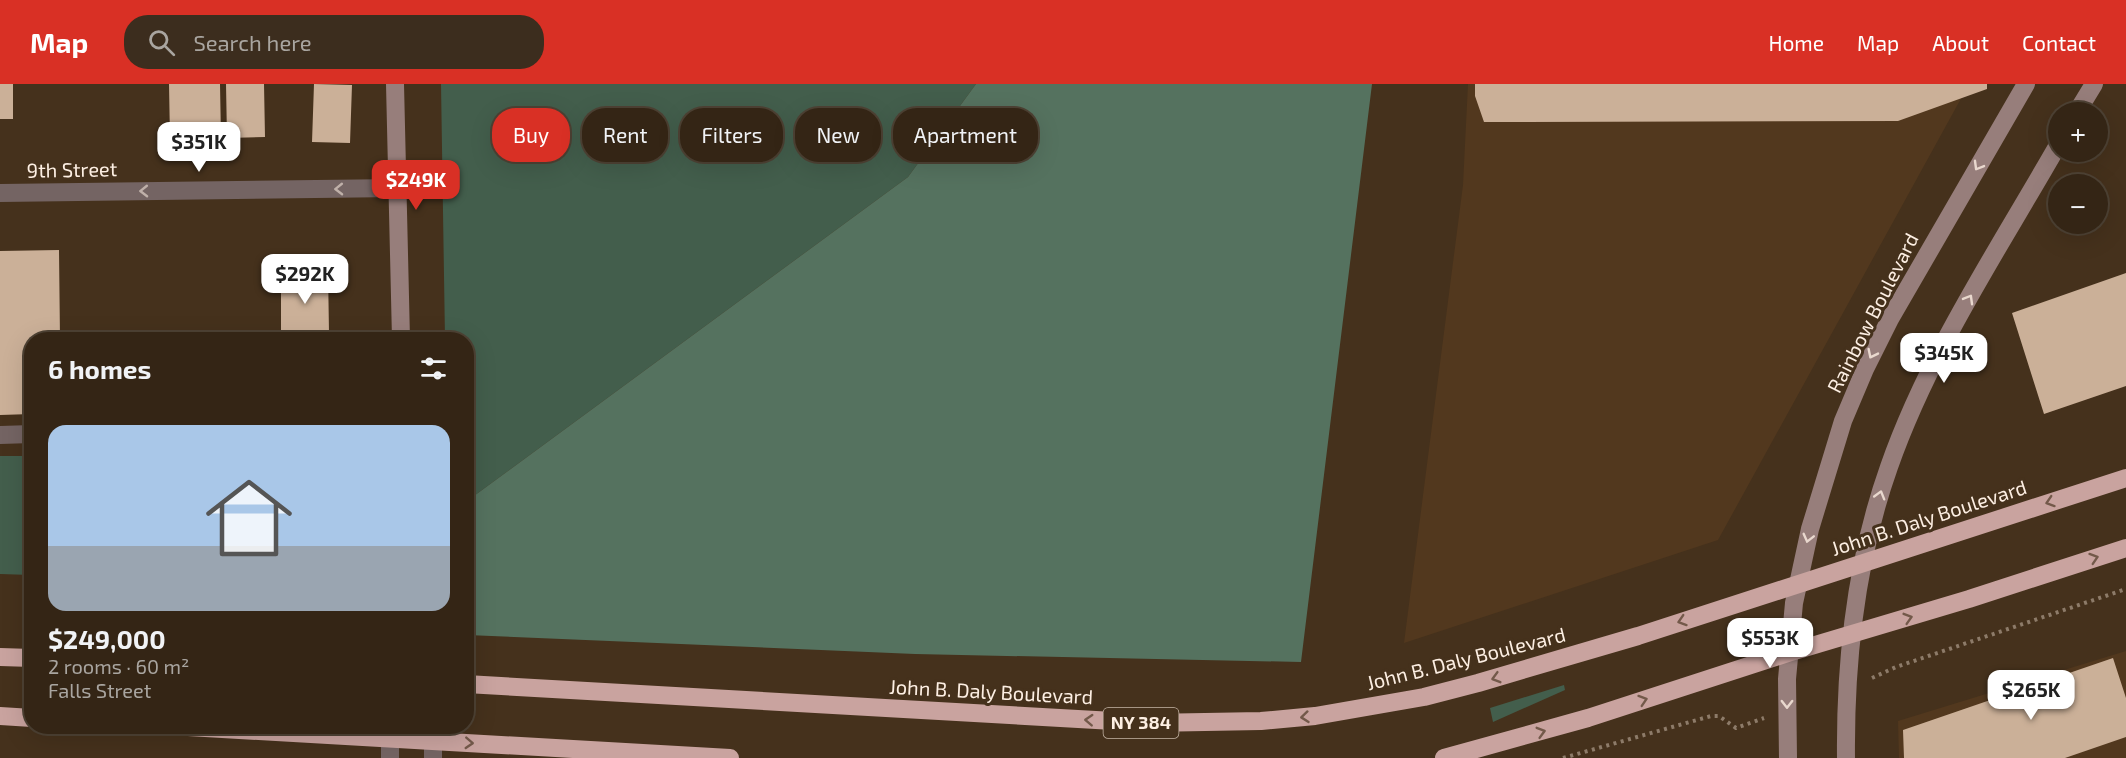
<!DOCTYPE html>
<meta charset="utf-8">
<style>
:root{--surface:#342515;--page:#3c2d1e;--text:#f1f3f6;--muted:#a9a5a0;--line:#4e4234;--accent:#d93025}
body{margin:0;font-family:"Exo 2",sans-serif;background:var(--page);color:var(--text);height:100vh;display:flex;flex-direction:column;font-size:22px;white-space:nowrap}
*{box-sizing:border-box;margin:0}
p{font-size:20px;color:var(--muted)}
.icon{flex:none;width:33px;height:33px;fill:none;stroke:currentColor;stroke-width:2;stroke-linecap:round;stroke-linejoin:round}
.map{position:relative;flex:1;overflow:hidden}
.drawer{position:absolute;left:24px;top:248px;width:450px;height:402px;display:flex;flex-direction:column;background:var(--surface);border-radius:24px;box-shadow:0 6px 24px #0002,0 0 0 2px var(--line)}
.drawer>*{flex:none}
.top-card{position:absolute;left:492px;top:24px;width:570px;height:54px;display:flex;gap:12px}
.buttons{position:absolute;left:2048px;top:18px;display:grid;gap:12px}
.buttons a{display:grid;place-items:center;width:60px;height:60px;border-radius:50%;background:var(--surface);box-shadow:0 6px 24px #0002,0 0 0 2px var(--line);font-size:30px}
.price{position:absolute;translate:-50% -51px;padding:0 14px;border-radius:12px;background:#fff;color:#222;font-size:20px;line-height:39px;filter:drop-shadow(0 2px 3px #0008)}
.price::after{content:'';position:absolute;left:50%;top:36px;width:18px;height:14px;margin-left:-9px;background:inherit;clip-path:polygon(0 0,100% 0,50% 100%)}
.price.selected{background:var(--accent);color:#fff}
ul{padding:0;list-style:none}
li{display:grid;align-content:center;gap:12px;height:318px;padding:0 24px}
li span{display:grid;place-items:center;height:186px;border-radius:18px;color:#555}
li>.icon{margin-inline-start:auto}
span .icon{width:108px;height:108px;fill:#fffc;stroke-width:1}
li b{font-size:26px}
h2{display:flex;justify-content:space-between;align-items:center;height:72px;padding:0 24px;font-size:26px}
.pill{padding:0 21px;border-radius:24px;background:var(--surface);box-shadow:0 6px 24px #0002,0 0 0 2px var(--line);font-size:21px;line-height:54px}
.pill.selected{background:var(--accent);color:#fff}
header{display:flex;align-items:center;gap:36px;box-sizing:border-box;height:84px;padding:0 30px;background:var(--accent);color:#fff}
header strong{font-size:28px}
nav{display:flex;gap:33px;margin-inline-start:auto;font-size:21px}
.search{width:420px;height:54px;background:var(--page);display:flex;align-items:center;gap:15px;box-sizing:border-box;padding:0 21px;border-radius:24px;color:var(--muted);font-size:22px}
.map>svg:first-child{display:block}
.built{fill:#52381e}
.green{fill:#435e4c}
.forest{fill:#55725f}
.building{fill:#cbb098}
.lines{fill:none;stroke-linecap:round;stroke-linejoin:round}
.path{stroke:#8d7b69;stroke-width:4;stroke-dasharray:3 4.5;stroke-linecap:butt}
.lane{stroke:#746463;stroke-width:18}
.street{stroke:#746463;stroke-width:18}
.secondary{stroke:#977e7b;stroke-width:18}
.highway{stroke:#c9a39f;stroke-width:18}
.oneway{stroke:#e9d8ce}
.oneway2{stroke:#bfb0a9}
.oneway3{stroke:#73594a}
.labels{text-anchor:middle;stroke-width:6;stroke-linejoin:round;paint-order:stroke}
.shield{fill:#45311c;stroke:#c6b6a7;stroke-width:1.5}
.shield-label{font-size:18px;font-weight:bold;fill:#fdefe3}
.street-label{font-size:20px;fill:#fdefe3;stroke:#45311c}
</style>
<header>
<strong>Map</strong>
<div class="search"><svg class="icon" aria-label="search" viewBox="0 0 24 24"><circle cx="10" cy="10" r="6"/><path d="M15 15l6 6"/></svg>Search here</div>
<nav><a>Home</a><a>Map</a><a>About</a><a>Contact</a></nav>
</header>
<div class="map">
<svg width="2126" height="674" viewBox="0 0 2126 674">
<rect width="100%" height="100%" fill="#45311c"/>
<path class="built" d="M1468,0H1969L1718,456L1404,559L1463,101Z
M2126,567V674H1899L1898,637Z"/>
<path class="green" d="M441,0H976L908,93L467,417L466,255H445Z
M0,372H31V491L0,490Z
M1564,601L1565,606L1493,638L1490,624Z"/>
<path class="forest" d="M976,0H1372L1301,578L915,570L467,551V417L908,93Z"/>
<path class="building" d="M0,0H13V35H0Z
M169,0H220L221,54L170,55Z
M226,0H264L265,53L227,54Z
M314,0L352,1L350,59L312,58Z
M1475,0H1987V5L1898,37L1484,38L1475,12Z
M59,166L60,255H32V330L0,331V167Z
M281,186H328L329,249L334,248V255H278V249H281Z
M2126,189V302L2044,330L2012,229Z
M2113,574L2126,614V653L2065,674H1904L1903,646Z"/>
<g class="lines">
<path class="path" d="M1872,594L1896,583L2126,505
M1563,674L1711,632H1719L1736,644L1764,634"/>
<path class="lane" d="M0,351L32,350
M427,642L433,657V674
M390,674V655L394,642"/>
<path class="street" d="M0,109L398,104"/>
<path class="secondary" d="M395,0L401,255
M2077,28L2094,0
M1788,674L1787,595L1794,519L1810,445L1843,337L1865,285L1890,235L2026,0
M1846,674C1845,576 1856,476 1889,383C1929,269 1998,166 2058,61"/>
<path class="highway" d="M0,573L32,574
M466,600L1149,639L1261,637L1315,632L1424,613L1478,599L1638,552L2126,394
M0,632L32,634
M171,642L730,674
M1444,674L1588,634L1788,569L1969,515L2126,464"/>
</g>
<defs><path id="oneway-chevron" d="M-2-3.5L2.5 0L-2 3.5" fill="none" stroke-width="1.6" stroke-linecap="round" stroke-linejoin="round" transform="scale(1.5)"/></defs>
<g class="oneway">
<use href="#oneway-chevron" transform="translate(1978 82) rotate(120)"/>
<use href="#oneway-chevron" transform="translate(1969 215) rotate(-60)"/>
<use href="#oneway-chevron" transform="translate(1872 270) rotate(116)"/>
<use href="#oneway-chevron" transform="translate(1880 411) rotate(-74)"/>
<use href="#oneway-chevron" transform="translate(1808 454) rotate(104)"/>
<use href="#oneway-chevron" transform="translate(1787 620) rotate(90)"/>
</g>
<g class="oneway2">
<use href="#oneway-chevron" transform="translate(339 105) rotate(179)"/>
<use href="#oneway-chevron" transform="translate(144 107) rotate(179)"/>
</g>
<g class="oneway3">
<use href="#oneway-chevron" transform="translate(2050 418) rotate(162)"/>
<use href="#oneway-chevron" transform="translate(2094 474) rotate(-18)"/>
<use href="#oneway-chevron" transform="translate(1908 534) rotate(-17)"/>
<use href="#oneway-chevron" transform="translate(1682 537) rotate(162)"/>
<use href="#oneway-chevron" transform="translate(1496 594) rotate(164)"/>
<use href="#oneway-chevron" transform="translate(1643 616) rotate(-18)"/>
<use href="#oneway-chevron" transform="translate(1305 633) rotate(174)"/>
<use href="#oneway-chevron" transform="translate(1089 636) rotate(-177)"/>
<use href="#oneway-chevron" transform="translate(1541 648) rotate(-16)"/>
<use href="#oneway-chevron" transform="translate(469 659) rotate(3)"/>
</g>
<g class="labels">
<rect class="shield" x="1103.5" y="624" width="75" height="30" rx="4.5"/>
<g class="shield-label">
<text x="1141" y="645">NY 384</text>
</g>
<g class="street-label">
<text transform="translate(72 86) rotate(-1)" y="7">9th Street</text>
<text transform="translate(1873 229) rotate(-63)" y="7">Rainbow Boulevard</text>
<text transform="translate(1929 434) rotate(-18)" y="7">John B. Daly Boulevard</text>
<text transform="translate(1466 575) rotate(-14)" y="7">John B. Daly Boulevard</text>
<text transform="translate(991 608) rotate(3)" y="7">John B. Daly Boulevard</text>
</g>
</g>
</svg>
<div class="buttons">
<a>+</a>
<a>−</a>
</div>
<b class="price" style="left:199px;top:89px">$351K</b>
<b class="price selected" style="left:416px;top:127px">$249K</b>
<b class="price" style="left:305px;top:221px">$292K</b>
<b class="price" style="left:1944px;top:300px">$345K</b>
<b class="price" style="left:1770px;top:585px">$553K</b>
<b class="price" style="left:2031px;top:637px">$265K</b>
<div class="top-card">
<a class="pill selected">Buy</a>
<a class="pill">Rent</a>
<a class="pill">Filters</a>
<a class="pill">New</a>
<a class="pill">Apartment</a>
</div>
<section class="drawer">
<h2>6 homes<svg class="icon" aria-label="filters" viewBox="0 0 24 24"><path d="M4 7h16M4 17h16"/><circle cx="9" cy="7" r="2"/><circle cx="15" cy="17" r="2"/></svg></h2>
<ul>
<li><span style="background:linear-gradient(#a9c7e8 65%,#9aa5b1 0)"><svg class="icon" aria-label="home" viewBox="0 0 24 24"><path d="M3 11l9-7 9 7M6 9v11h12V9"/></svg></span><div><b>$249,000</b><p>2 rooms · 60 m²</p><p>Falls Street</p></div></li>
</ul>
</section>
</div>
